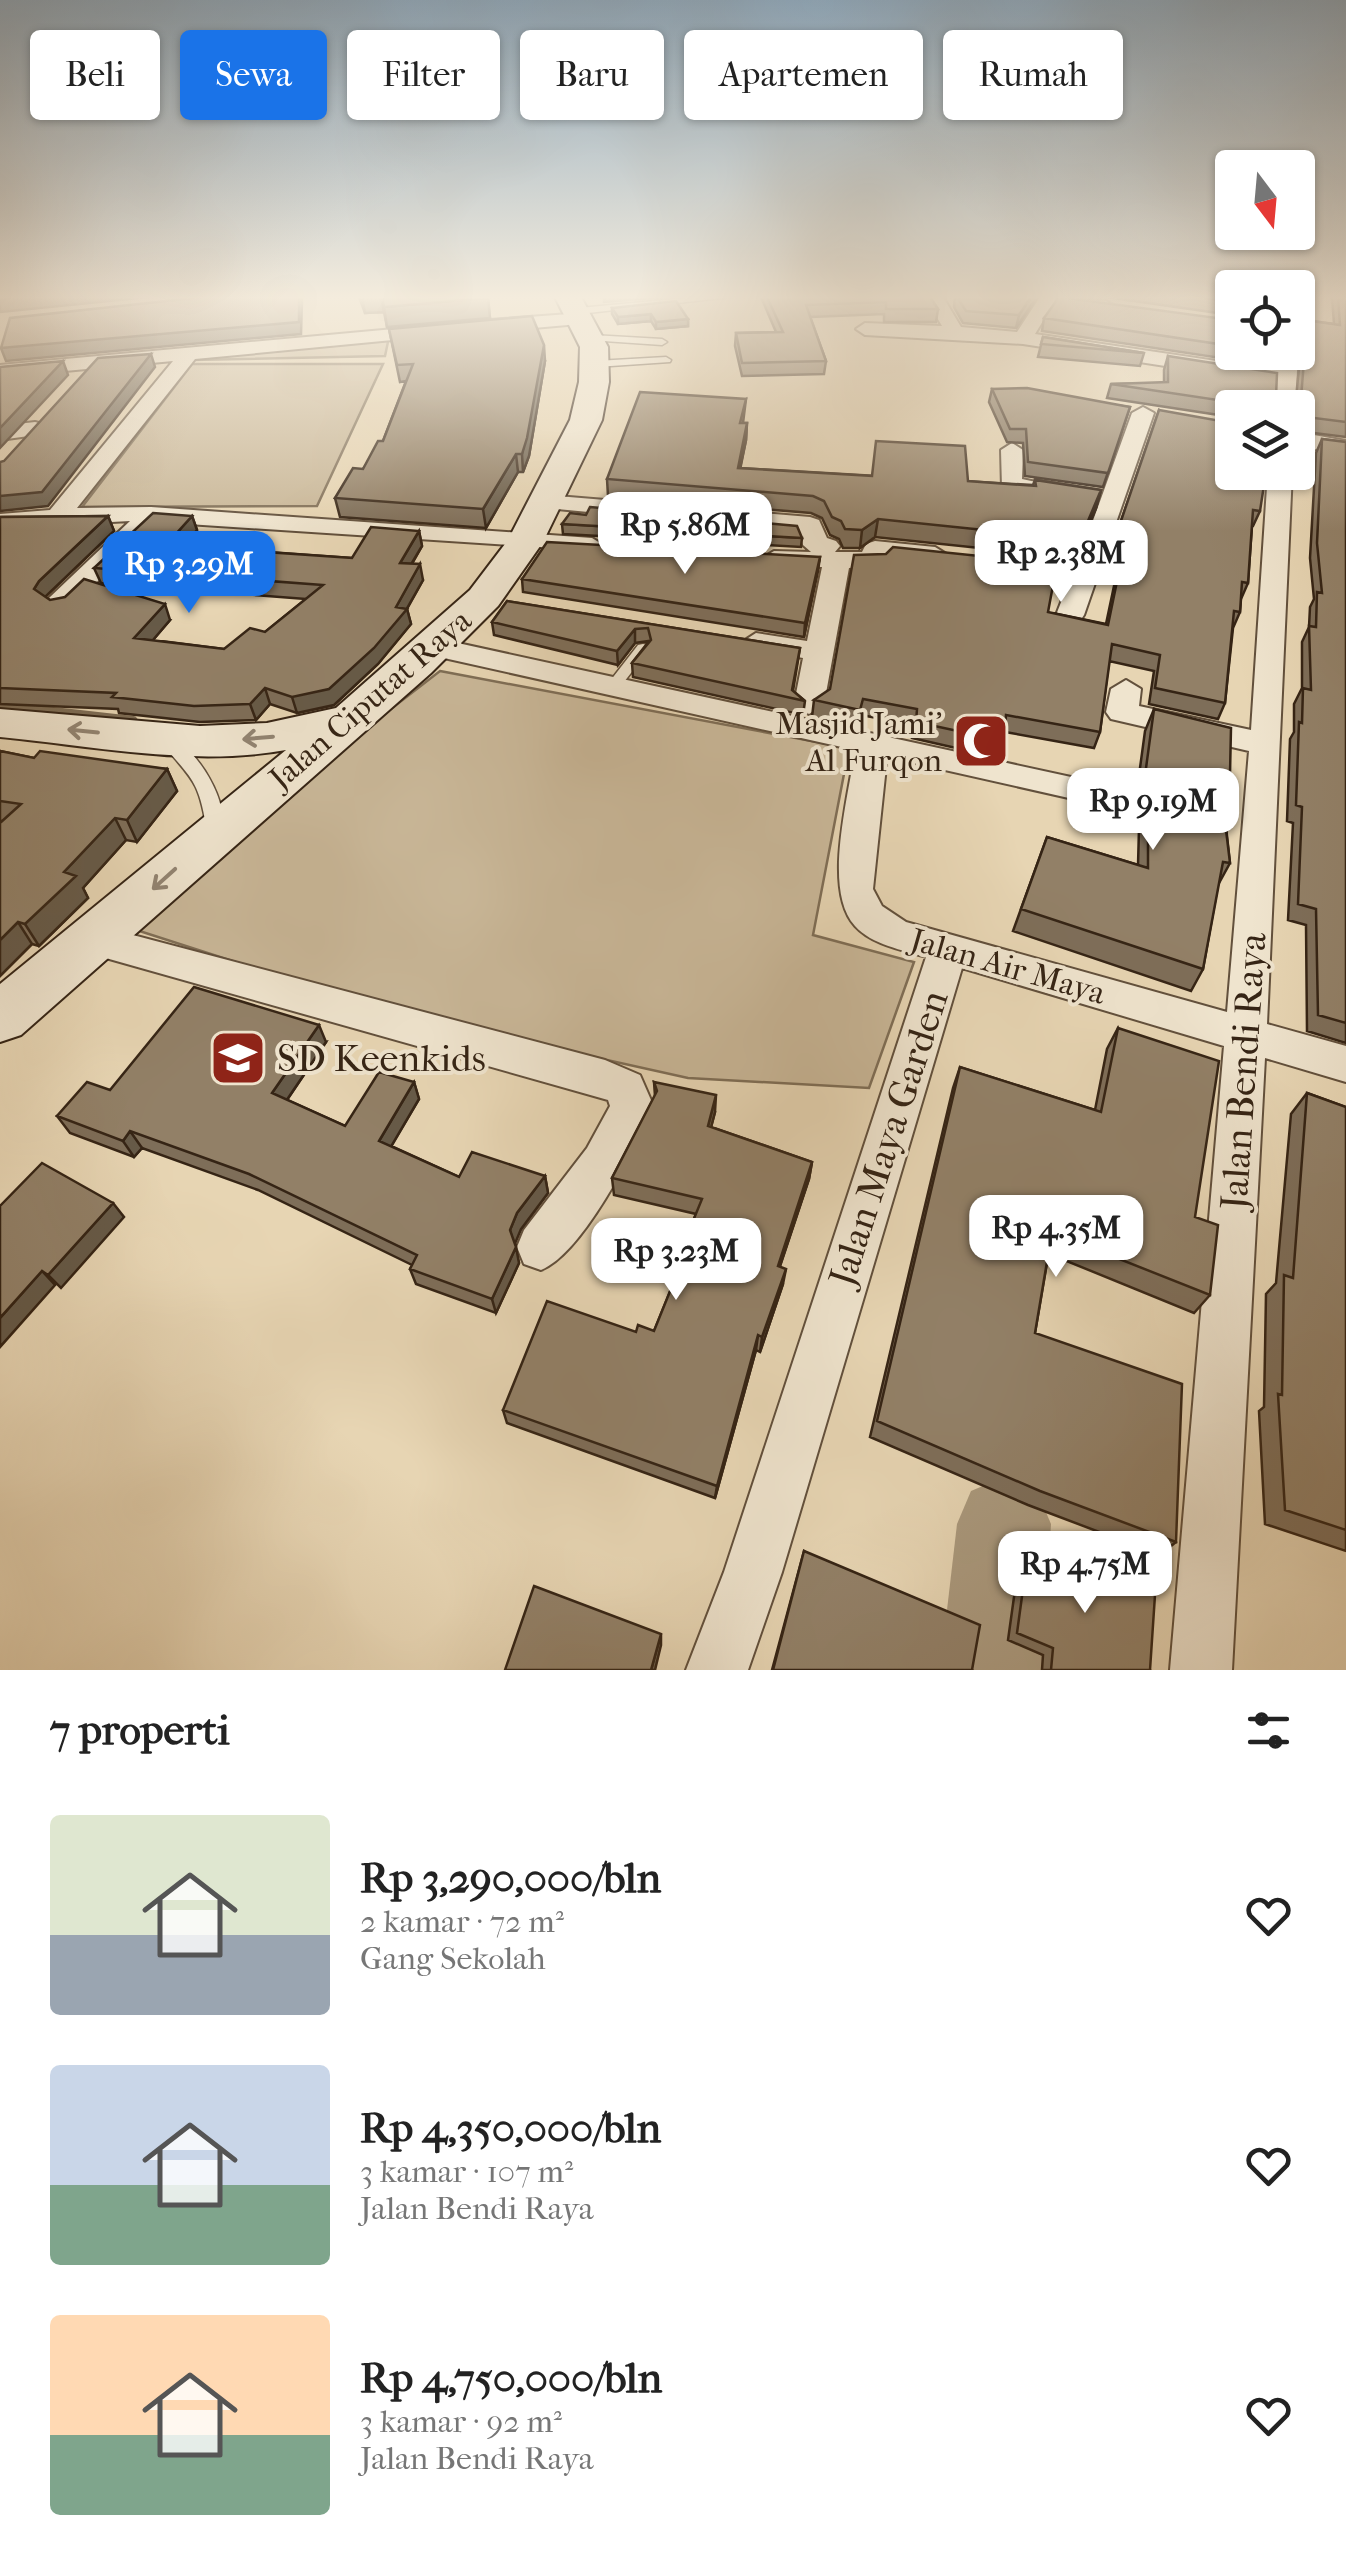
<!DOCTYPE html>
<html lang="id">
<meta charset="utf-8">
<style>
:root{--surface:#fff;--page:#f2f2f2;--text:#222;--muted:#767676;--accent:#1a73e8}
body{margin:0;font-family:"IM FELL French Canon",serif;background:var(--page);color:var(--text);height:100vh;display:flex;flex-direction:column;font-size:38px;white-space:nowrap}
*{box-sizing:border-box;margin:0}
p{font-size:32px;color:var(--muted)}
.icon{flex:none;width:55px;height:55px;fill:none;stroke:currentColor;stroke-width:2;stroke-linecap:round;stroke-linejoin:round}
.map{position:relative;height:1670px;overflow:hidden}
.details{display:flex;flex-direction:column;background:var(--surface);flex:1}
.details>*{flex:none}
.top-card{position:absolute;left:30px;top:30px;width:1288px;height:90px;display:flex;gap:20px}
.needle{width:65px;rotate:164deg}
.controls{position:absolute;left:1215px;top:150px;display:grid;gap:20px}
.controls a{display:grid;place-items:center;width:100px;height:100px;border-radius:10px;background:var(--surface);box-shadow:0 2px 8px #0004;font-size:50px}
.price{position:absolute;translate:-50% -85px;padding:0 22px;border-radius:20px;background:#fff;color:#222;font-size:32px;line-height:65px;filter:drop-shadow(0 2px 5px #0008)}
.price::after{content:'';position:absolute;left:50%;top:60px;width:30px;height:22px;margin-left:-15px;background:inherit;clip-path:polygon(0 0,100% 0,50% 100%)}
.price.selected{background:var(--accent);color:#fff}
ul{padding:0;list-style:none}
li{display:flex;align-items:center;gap:30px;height:250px;padding:0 50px}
li span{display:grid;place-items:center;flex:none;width:280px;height:200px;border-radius:10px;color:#555}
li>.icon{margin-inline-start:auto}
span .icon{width:120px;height:120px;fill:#fffc;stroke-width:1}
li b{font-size:42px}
h2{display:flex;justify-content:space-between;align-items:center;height:120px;padding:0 50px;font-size:42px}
.tag{padding:0 35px;border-radius:10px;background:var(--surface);box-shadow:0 2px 8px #0004;font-size:35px;line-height:90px}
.tag.selected{background:var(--accent);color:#fff}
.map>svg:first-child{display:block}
.green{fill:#c9b798;stroke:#7f6e56;stroke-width:2.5}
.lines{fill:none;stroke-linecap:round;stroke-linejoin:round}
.stream{stroke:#7b6a53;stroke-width:10}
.river{fill:#aa997d;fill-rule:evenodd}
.lane-casing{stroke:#62503c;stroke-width:3}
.street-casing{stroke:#62503c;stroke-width:4}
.secondary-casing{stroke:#352415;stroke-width:4}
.lane{fill:#efe4ce;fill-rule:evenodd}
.street{fill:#efe4ce;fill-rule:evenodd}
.secondary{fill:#efe4ce;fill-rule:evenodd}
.wall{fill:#7e6e59;stroke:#352415;stroke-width:2.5}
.shaded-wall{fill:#665a48;stroke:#352415;stroke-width:2.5}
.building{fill:#928067;stroke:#352415;stroke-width:2.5}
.oneway{stroke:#928472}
.labels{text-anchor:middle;stroke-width:8;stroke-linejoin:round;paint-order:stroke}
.street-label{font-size:32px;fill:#352415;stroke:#efe4ce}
.poi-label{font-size:32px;fill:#352415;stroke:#efe4ce;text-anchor:end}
.near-poi-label{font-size:38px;fill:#352415;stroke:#efe4ce;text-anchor:start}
.near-street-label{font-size:38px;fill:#352415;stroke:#efe4ce}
</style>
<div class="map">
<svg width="1346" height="1670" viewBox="0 0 1346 1670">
<rect width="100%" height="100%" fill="#e7d5b3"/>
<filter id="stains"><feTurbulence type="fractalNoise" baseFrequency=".002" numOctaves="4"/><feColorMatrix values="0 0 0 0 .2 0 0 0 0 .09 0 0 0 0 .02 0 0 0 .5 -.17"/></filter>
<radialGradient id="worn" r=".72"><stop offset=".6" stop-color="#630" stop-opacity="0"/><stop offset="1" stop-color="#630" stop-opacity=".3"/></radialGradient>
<path class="green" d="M389,337L385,356L193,360L195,355Z
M192,364H383L317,506L82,507Z
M440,671L849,748L813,935L914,962L869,1088L688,1078L387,1011L127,927L294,784Z"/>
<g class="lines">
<path class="stream" d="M0,706L133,721"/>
<path class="river" d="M1004,1477L1037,1491L1051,1524L1042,1670H940L957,1524L971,1491Z"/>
<g class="lane-casing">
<path id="lane" d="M696,297H731L579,314L574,311L579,308Z
M592,335L662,339L667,342L662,345L589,340L587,338Z
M666,357L671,360L670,362L596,367L591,364L596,361Z
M643,644L648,645V651L617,691H607L604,688L607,685L638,645Z
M167,735C198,748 231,804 222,836H210L207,832C199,778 191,779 159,740Z"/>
</g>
<g class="street-casing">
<path id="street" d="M925,297H943L961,327L1017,332L1040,297L1106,301L1115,306L1106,311L1052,306L1035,334L1277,370L1278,352H1298L1295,408H1273L1276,383L1023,344L865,335L856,329L865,323L942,326Z
M583,313L590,315V323L489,332L480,326L489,320Z
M438,325L445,327V335L195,359L77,508L151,507L592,538L605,546L601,551L157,522L69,610L59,612L45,604L49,598L130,521L0,528V514L50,510L173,361L0,377V365Z
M1143,407L1154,413L1084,615L1080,621H1060L1056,615L1071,577L1012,571L999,563L1012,555L1078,562L1132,413Z
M35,422L43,424V434L0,440V426Z
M1298,432L1346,441V455L1298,446Z
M1012,443L1023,450L1022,479L1064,488L1067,493L1064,498L1002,488L1001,450Z
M1268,472H1292L1267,1024L1346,1046V1082L1265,1058L1232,1670H1170L1224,1046L962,968L782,1572L748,1670H686L724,1572L926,957C903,950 872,945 855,926C822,890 849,796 855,750L435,656L421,647L435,638L1094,782L1099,790L1094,798L1082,801L887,757L873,889L882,906L906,922L1227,1012L1249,751L1111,719L1106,712L1111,689L1126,680L1141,689L1139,706L1251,730Z
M545,495L810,517L819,520L827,538L836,541L840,546L835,552H862L866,544L875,541L935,547L948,555L935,563L888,558L884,566L849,568L824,704L809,714L794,704L803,658L746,648L742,642L756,633L807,641L822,567H774L761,559L774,551L811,552L803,545L799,532L536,507L533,502L536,497Z
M95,925L605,1060L640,1075L654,1107C634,1150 583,1253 541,1270L524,1264L517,1247L524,1230L587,1148L610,1106L608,1100L81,951L76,940L81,929Z"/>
</g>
<g class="secondary-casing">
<path id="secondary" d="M555,297H581L608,347L609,382L602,420L543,542L498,606L431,673L21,1035L0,1042V984L286,750C192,767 94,746 0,737V709L200,726L267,723L336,708L470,590L508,540L570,420L579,382L580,347Z"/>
</g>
<use href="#lane" class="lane"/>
<use href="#street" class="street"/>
<use href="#secondary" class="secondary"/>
</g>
<path class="wall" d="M359,297H488L490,318L387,327L384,312L365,313Z
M761,297H930L938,309L936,322H884V314L810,317L826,361L824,374L742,376L735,346L736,333L776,332Z
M955,297H1037L1016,328L963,323L954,307Z
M1106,297H1232V315Z
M1332,297H1346V437L1298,431V408H1232V417L1107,398L1111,384L1164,383V370L1168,356L1276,397L1296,398L1301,349H1298V319L1334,324Z
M612,308L688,319V326L656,329L651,321L618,324L612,314Z
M1044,318L1232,320V352H1279L1273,366L1042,331Z
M389,329L545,361L529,456L523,472H518L486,528L340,517L335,498L363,469L383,441L406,381L400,382Z
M1043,337L1144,353L1140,366L1038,357Z
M992,389L1130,407L1103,487L1025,476L1023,443L1007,442L989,402Z
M746,399L743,423H747L746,440L740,468L1033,485L1035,480L1101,490L1096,508L1075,558L875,537L860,548H843L839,539L830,535L822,518L811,513L608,496L607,479Z
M1159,410L1260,511L1253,526H1252L1248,583L1241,599L1240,612L1233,628L1225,703L1218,719L1149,704L1154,671L1109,661L1100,732L1094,748L1005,732L1004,741L1000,758L912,738L914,725L861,715L858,727L812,717L814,700L1048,612L1106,624L1118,567L1106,565Z
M1322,439L1346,442V1043L1307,1031L1306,925L1288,920L1293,823L1287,821L1290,739L1294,732V704L1302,688V642L1309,627L1310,607L1314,599L1310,558L1316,453Z
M108,516L114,531L45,597L50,600L170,620L153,640L224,649L265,632L306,599L101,583L94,568L192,516L197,530L184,546L352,558L419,531L422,546L412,564L423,580L407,609L411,624L378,664L334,705L297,713L270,704L256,720L200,722L119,713L118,709L0,704V517Z
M562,524L802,538L801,547L563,534Z
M820,557L804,637L523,592L522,579Z
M507,601L800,648L793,691L805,701L803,715L633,677L632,663L649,641L635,643L618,665L494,635L492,622Z
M1154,709L1230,774L1222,791L1230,863L1218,885L1203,969L1191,991L1013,931L1047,837L1138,865L1139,828L1132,827L1145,731Z
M0,751L34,758L167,769L177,791L137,842L126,840L83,888L88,898L39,946L32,944L0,976L2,821H0Z
M1118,1028L1195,1217L1210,1295L1194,1313L1052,1255L1047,1263L1035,1333L1176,1542L1160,1555L1028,1505L870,1437L953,1088L960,1067L1095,1110L1107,1049Z
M326,1042L287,1100L345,1126L414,1082L419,1099L391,1146L459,1177L545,1176L548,1193L521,1229L514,1243L519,1263L496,1313L416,1284L410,1269L412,1265L258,1190L142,1148L134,1157L70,1133L57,1116L110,1090Z
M654,1082L715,1112L711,1127L812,1162L809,1179L780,1266L783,1284L760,1352L756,1350L715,1498L507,1423L503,1410L636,1332L654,1331L693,1235V1221L696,1214L614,1195L612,1178L655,1096Z
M1307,1093L1346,1107V1551L1265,1524L1259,1411L1264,1407L1266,1294L1276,1283L1291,1114Z
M1029,1545L1150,1670H1042L1043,1655L1008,1640L1020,1554Z
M804,1551L972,1670H772Z"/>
<path class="shaded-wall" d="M21,297H148L0,312V299Z
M299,297H301L302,301L301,334L6,361L1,348Z
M362,297H381L384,312L365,313Z
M604,297H666L604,302Z
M1031,297H1037L1016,328L1019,315Z
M488,298L490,318L387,327L384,307Z
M651,314V321L618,324V317Z
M688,319V326L656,329V322Z
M544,345L545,361L529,456L523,472L522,454Z
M151,354L155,367L48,506L0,511V496Z
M63,361L68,375L0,448V428Z
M747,423L746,440L737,485L738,468Z
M516,454L518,472L486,528L483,509Z
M1101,490L1096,508L1075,558L1080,540Z
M108,516L114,531L46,596L41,605L34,589L39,581Z
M192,516L197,530L172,560L166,545Z
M878,519L875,537L860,548L862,530Z
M419,531L422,546L403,578L400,563Z
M820,557L818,571L804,637L805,623Z
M420,564L423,580L406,610L407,609L411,624L378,664L334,705L297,713L292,697L396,607Z
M165,604L170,620L141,654L134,638Z
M635,629V643L618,665L617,651Z
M265,688L270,704L256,720L250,704Z
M167,769L177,791L137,842L127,820Z
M115,818L126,840L83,888L88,898L39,946L25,924L64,872Z
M18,922L32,944L0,976V940Z
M319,1025L326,1042L280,1110L272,1093Z
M414,1082L419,1099L385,1157L379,1141Z
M716,1095L715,1112L707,1143L708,1126Z
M130,1131L142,1148L134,1157L123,1141Z
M812,1162L809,1179L775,1281L778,1266Z
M545,1176L548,1193L521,1229L514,1246L510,1230L517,1213Z
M113,1203L124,1217L61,1288L48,1275Z
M516,1247L519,1263L496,1313L492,1299Z
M786,1269L783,1284L760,1352L762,1337Z
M42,1271L55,1285L0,1347V1318Z
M758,1335L756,1350L715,1498L717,1486Z
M661,1634V1645L655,1670H651Z"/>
<path class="building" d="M203,297H299V322L1,348L10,318Z
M382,297H488V298L384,307Z
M767,297H930L938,309H886V302L806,305L826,361L742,363L736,333L783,332Z
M957,297H1031L1019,315L966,311Z
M1059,297L1232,320V346L1044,318Z
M1198,297H1232V302Z
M1338,297H1346V422L1298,416V408H1239L1238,403L1111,384L1168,382V356L1277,373L1276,397L1301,398L1306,336H1298V319L1340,325Z
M676,301L688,319L656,322L651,314L618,317L612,308Z
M532,316L544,345L527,438L522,454H516L483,509L335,498L353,468L363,469L378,441H383L413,364L397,365L389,329Z
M1043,337L1144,353L1041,344Z
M151,354L42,492L0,496V462L4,461L98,358Z
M63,361L0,428V367Z
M1027,388L1130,407L1108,473L1028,462L1026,429H1010L992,389Z
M640,392L746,399L740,423H747L738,468L872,476L876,441L965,446L968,481L1036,486L1035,480L1101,490L1080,540L878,519L862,530L845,529L841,521L832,517L824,501L813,496L607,479Z
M1159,410L1232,423V472H1266L1260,511L1253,510L1248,583L1242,582L1240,612L1234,611L1225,703L1155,688L1160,655L1112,644L1100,732L1006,715L1004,741L916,722L917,709L863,699L860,710L814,700L830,689L854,555L886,554L893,547L1057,564L1048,612L1108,625L1123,552L1111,550Z
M1322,439L1346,442V1023L1318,1015L1316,909L1298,904L1302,807L1296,805L1299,722L1302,723L1303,688L1311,690L1309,626L1316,627L1317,592L1322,593L1317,543Z
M590,507L797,526L802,538L562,524L570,513L586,515Z
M153,513L192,516L166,545L352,558L371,527L419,531L400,563L420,564L396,607L407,609L374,648L329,689L292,697L265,688L250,704L194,706L112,697L116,693L0,688V517L108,516L39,581L34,589L50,600L65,597L84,579L165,604L134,638L224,649L250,628L265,632L323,585L94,568Z
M547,542L820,557L805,623L522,579Z
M507,601L800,648L792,690L805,701L632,663L651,640L648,628L635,629L617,651L492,622Z
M1154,709L1231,728L1230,774L1219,772L1230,863L1223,862L1203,969L1021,909L1047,837L1148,868V806L1141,805Z
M0,751L34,758L40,751L167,769L127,820L115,818L64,872L76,876L25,924L18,922L0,940V823L21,804L0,801Z
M194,987L319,1025L272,1093L345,1126L379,1072L414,1082L379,1141L459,1177L472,1152L545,1176L517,1213L510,1230L516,1247L492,1299L410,1269L417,1255L249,1174L130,1131L123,1141L57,1116L87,1082L110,1090Z
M1118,1028L1219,1061L1195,1217L1218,1225L1210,1295L1059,1235L1057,1246L1050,1244L1035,1333L1182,1384L1176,1542L1040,1491L877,1421L960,1067L1101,1112Z
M654,1082L716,1095L708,1126L812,1162L778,1266L786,1269L762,1337L758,1335L717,1486L503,1410L547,1301L636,1332L638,1325L654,1331L698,1222L693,1221L702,1199L612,1178L657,1091Z
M1307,1093L1346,1107V1530L1285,1510L1278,1394L1282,1395L1284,1275L1293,1278Z
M42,1163L113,1203L48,1275L42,1271L0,1318V1206Z
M1029,1545L1155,1595L1150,1670H1051L1053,1648L1017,1633Z
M804,1551L980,1625L972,1670H773Z
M534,1586L661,1634L651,1670H505Z"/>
<defs><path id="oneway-shaft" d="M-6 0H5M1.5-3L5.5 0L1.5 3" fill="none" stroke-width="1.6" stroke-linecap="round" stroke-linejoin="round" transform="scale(2.5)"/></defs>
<g class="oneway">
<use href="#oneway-shaft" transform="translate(83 731) rotate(-174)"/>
<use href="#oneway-shaft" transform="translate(258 738) rotate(175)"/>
<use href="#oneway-shaft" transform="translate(164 879) rotate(138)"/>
</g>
<linearGradient id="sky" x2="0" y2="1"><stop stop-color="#8fa9bd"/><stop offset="0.56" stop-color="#f4ecdd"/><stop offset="1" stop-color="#f4ecdd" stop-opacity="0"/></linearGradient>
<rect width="1346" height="531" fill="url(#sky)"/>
<defs>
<g id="mosque-square" transform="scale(2.875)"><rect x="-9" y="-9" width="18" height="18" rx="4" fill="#8f2418" stroke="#efe4ce"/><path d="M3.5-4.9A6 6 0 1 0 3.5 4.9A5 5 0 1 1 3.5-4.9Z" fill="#fff"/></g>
<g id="school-square" transform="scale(2.875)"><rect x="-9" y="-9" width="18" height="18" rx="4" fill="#8f2418" stroke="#efe4ce"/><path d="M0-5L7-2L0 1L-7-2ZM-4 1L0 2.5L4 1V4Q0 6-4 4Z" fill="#fff"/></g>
</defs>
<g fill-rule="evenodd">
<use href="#mosque-square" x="981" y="741"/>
<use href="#school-square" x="238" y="1058"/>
</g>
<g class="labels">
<g class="street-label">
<text transform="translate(370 699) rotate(-41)" y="11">Jalan Ciputat Raya</text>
<text transform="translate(1008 966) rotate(16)" y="11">Jalan Air Maya</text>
</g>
<g class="poi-label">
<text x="942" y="734">Masjid Jami'<tspan x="942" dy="37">Al Furqon</tspan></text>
</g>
<g class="near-poi-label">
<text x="277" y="1071">SD Keenkids</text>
</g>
<g class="near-street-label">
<text transform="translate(1243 1071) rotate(-86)" y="13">Jalan Bendi Raya</text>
<text transform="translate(888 1138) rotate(-72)" y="13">Jalan Maya Garden</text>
</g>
</g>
<rect width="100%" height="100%" filter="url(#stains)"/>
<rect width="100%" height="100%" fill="url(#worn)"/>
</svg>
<div class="controls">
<a><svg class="needle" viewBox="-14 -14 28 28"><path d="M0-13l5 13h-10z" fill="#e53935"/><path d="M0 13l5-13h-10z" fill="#767676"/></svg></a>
<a><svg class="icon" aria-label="locate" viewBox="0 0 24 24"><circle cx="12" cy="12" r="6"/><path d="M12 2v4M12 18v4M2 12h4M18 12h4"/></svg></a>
<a><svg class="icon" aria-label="layers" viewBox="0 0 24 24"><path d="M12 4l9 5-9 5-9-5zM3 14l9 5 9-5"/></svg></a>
</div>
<b class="price" style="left:685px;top:577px">Rp 5.86M</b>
<b class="price" style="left:1061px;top:605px">Rp 2.38M</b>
<b class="price selected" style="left:189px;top:616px">Rp 3.29M</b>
<b class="price" style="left:1153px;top:853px">Rp 9.19M</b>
<b class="price" style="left:1056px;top:1280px">Rp 4.35M</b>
<b class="price" style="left:676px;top:1303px">Rp 3.23M</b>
<b class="price" style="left:1085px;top:1616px">Rp 4.75M</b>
<div class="top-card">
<a class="tag">Beli</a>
<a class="tag selected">Sewa</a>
<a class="tag">Filter</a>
<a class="tag">Baru</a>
<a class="tag">Apartemen</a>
<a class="tag">Rumah</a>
</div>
</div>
<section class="details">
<h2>7 properti<svg class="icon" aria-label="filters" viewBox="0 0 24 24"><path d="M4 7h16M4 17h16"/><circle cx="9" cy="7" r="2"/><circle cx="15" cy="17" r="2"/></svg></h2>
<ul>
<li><span style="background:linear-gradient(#dfe7d0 60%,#9aa5b1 0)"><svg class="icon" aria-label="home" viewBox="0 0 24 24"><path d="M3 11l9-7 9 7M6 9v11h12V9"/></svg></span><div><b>Rp 3,290,000/bln</b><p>2 kamar · 72 m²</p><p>Gang Sekolah</p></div><svg class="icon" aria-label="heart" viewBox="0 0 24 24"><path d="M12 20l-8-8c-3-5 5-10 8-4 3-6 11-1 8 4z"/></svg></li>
<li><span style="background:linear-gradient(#c9d6e8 60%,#7fa58c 0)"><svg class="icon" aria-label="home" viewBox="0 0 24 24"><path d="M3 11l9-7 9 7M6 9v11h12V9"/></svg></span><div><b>Rp 4,350,000/bln</b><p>3 kamar · 107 m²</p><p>Jalan Bendi Raya</p></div><svg class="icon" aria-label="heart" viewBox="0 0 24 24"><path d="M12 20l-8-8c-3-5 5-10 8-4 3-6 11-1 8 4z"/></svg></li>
<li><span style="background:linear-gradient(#ffd9b3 60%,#7fa58c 0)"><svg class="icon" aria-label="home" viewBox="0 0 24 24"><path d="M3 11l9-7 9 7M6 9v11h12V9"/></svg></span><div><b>Rp 4,750,000/bln</b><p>3 kamar · 92 m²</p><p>Jalan Bendi Raya</p></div><svg class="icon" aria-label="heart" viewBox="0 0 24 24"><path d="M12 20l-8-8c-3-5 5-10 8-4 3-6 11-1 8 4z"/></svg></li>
</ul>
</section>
